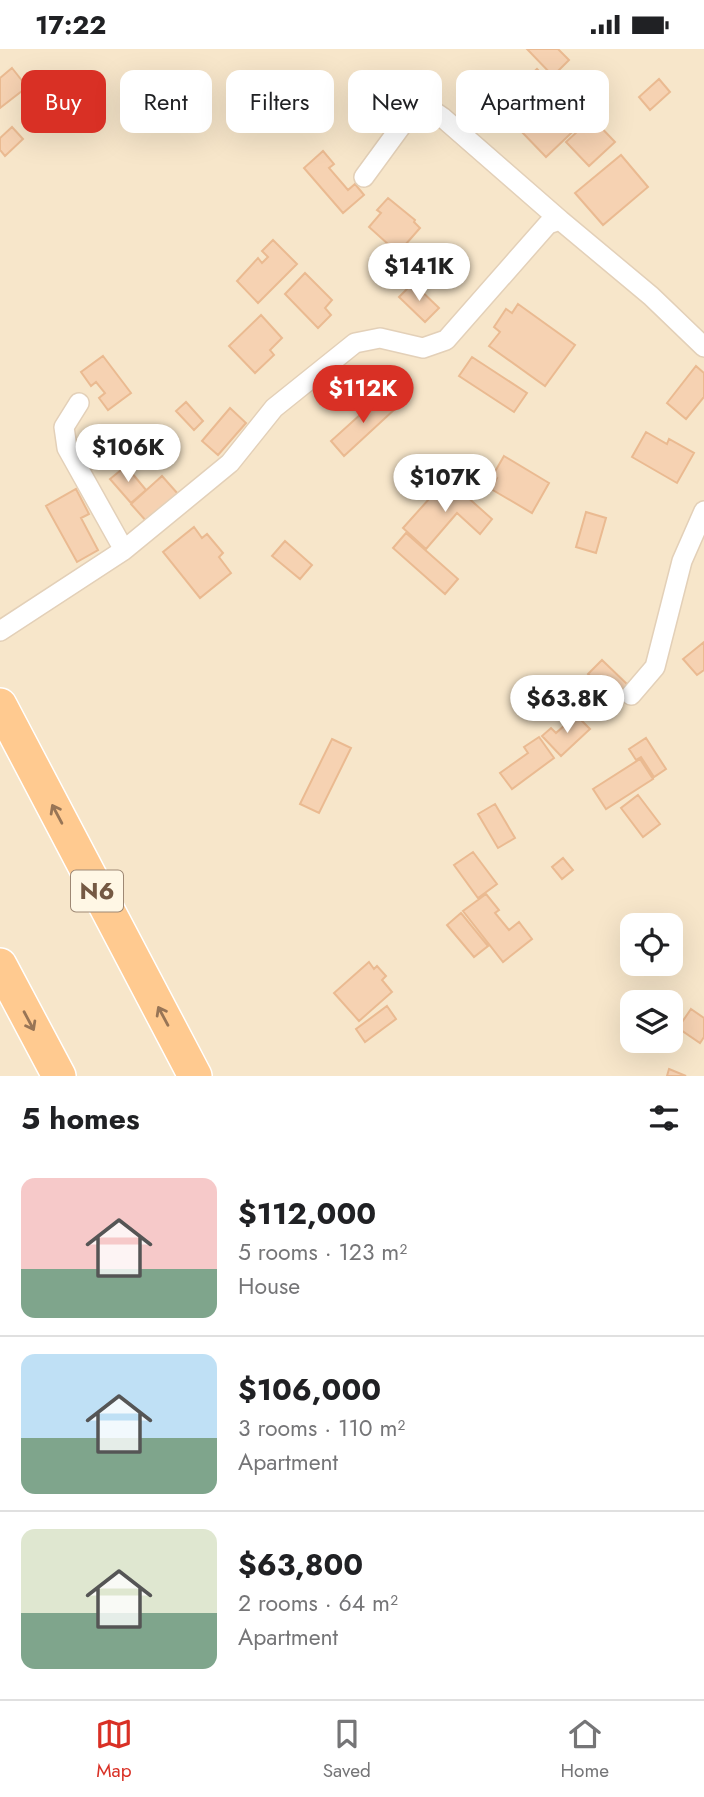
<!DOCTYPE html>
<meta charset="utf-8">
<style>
:root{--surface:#fff;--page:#f6f6f6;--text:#202124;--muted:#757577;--line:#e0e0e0;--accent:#d93025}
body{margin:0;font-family:Jost,sans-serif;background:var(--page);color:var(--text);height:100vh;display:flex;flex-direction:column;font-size:26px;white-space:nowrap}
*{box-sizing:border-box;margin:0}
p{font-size:23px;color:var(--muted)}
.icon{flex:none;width:38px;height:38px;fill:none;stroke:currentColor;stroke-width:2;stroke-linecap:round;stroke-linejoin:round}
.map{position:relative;height:1027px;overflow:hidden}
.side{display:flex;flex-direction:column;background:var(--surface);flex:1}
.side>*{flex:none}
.banner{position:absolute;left:21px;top:21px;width:663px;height:63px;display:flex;gap:14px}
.controls{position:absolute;left:620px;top:864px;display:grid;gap:14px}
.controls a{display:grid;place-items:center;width:63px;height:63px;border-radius:14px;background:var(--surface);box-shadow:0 7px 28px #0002;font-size:35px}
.price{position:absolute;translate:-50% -60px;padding:0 16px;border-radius:24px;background:#fff;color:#222;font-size:23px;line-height:46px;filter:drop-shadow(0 2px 4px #0008)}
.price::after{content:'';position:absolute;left:50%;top:42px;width:21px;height:16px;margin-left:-10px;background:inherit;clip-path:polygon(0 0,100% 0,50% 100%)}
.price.selected{background:var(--accent);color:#fff}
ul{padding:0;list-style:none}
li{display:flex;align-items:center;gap:21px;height:175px;padding:0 21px}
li+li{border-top:2px solid var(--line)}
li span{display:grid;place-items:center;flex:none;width:196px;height:140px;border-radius:14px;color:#555}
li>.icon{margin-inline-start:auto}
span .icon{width:84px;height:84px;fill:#fffc;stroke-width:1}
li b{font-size:30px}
h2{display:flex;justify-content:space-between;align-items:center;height:84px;padding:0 21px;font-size:30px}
.chip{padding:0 24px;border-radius:14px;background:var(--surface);box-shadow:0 7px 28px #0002;font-size:24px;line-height:63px}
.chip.selected{background:var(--accent);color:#fff}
.status{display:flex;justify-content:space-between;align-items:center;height:49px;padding:0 35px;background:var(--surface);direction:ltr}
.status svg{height:19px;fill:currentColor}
.dock{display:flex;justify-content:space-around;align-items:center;height:98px;border-top:2px solid var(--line);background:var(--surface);font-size:19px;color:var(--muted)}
.dock a{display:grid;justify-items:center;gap:4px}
.dock .selected{color:var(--accent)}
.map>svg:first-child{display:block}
.residential{fill:#f7e6ca;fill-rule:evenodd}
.building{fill:#f6d2b2;stroke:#eaba91;stroke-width:2}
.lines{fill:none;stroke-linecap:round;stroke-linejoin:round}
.minor-casing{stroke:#e3d0b8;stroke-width:22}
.trunk-casing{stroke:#fff;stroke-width:36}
.minor{stroke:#fff;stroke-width:19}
.trunk{stroke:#ffca90;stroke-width:33}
.oneway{stroke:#987556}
.labels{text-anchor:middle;stroke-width:7;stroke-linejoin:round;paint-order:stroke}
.shield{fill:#fff7e5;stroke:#9e8874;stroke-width:2}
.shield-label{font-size:24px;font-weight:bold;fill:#755943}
</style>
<div class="status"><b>17:22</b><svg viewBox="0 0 49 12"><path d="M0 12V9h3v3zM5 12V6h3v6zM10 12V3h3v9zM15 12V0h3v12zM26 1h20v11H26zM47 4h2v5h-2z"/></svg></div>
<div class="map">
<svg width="704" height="1027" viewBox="0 0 704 1027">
<rect width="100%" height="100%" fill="#fef4dc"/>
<path class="residential" d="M0,0H704V1027H0ZM632,877H670V915H632ZM632,954H670V992H632Z"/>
<path class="building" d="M527,0H558L569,11L553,27Z
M12,19L27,38L0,59V29Z
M537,20L550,33L525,58L511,45Z
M659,30L670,43L650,61L639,48Z
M560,41L586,70L546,108L519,80Z
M592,69L615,93L589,117L566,93Z
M12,78L23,90L5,107L0,101V89Z
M323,102L334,115L329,119L348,141L355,135L364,146L343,164L304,119Z
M621,106L648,138L603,176L575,144Z
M388,149L415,171L414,173L420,179L398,204L369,178L381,164L377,161Z
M273,191L297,215L258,254L237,232L258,209L262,214L268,208L262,202Z
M439,198L451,209L423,239L411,228Z
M305,224L332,251L325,259L331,266L318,279L285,245Z
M413,234L439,259L425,273L399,248Z
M518,255L575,296L545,337L489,297L500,283L494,278L506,260L512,264Z
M261,266L282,289L270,301L274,306L255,324L229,297Z
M103,307L131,344L108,361L99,349L105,344L96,333L91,337L81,323Z
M472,308L527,344L514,363L459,327Z
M696,317L704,324V348L686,370L667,354Z
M382,346L395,360L344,407L331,392Z
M186,353L203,372L194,381L176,362Z
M230,359L246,374L218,406L202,392Z
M646,383L667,395L669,390L694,404L677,434L632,408Z
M504,407L549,434L532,464L491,440L497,429L493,426Z
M126,417L146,441L131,454L110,430Z
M162,427L178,445L147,473L131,455Z
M447,430L492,470L480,485L457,464L426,500L403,479Z
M76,440L89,465L81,469L98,501L77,513L46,457Z
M586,463L606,469L596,504L576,498Z
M194,478L202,489L207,485L223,504L219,508L231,524L200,549L163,503Z
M406,484L458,530L445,545L393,499Z
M285,492L312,516L300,530L272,507Z
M704,593V621L697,626L683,610Z
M602,611L629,637L616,651L588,625Z
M576,666L590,680L561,707L542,687L551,679L556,684Z
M539,688L554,709L512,740L500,724L528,704L524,698Z
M646,689L666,720L654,728L641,708L636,711L629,700Z
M332,690L351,699L319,764L300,755Z
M640,710L653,730L606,760L593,740Z
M638,746L660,775L643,788L621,759Z
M495,755L515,789L498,799L478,765Z
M473,803L497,835L478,849L454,816Z
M563,809L573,821L562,830L552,818Z
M486,845L499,861L495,864L509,881L519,873L532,890L503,913L463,862Z
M461,864L488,897L474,908L447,876Z
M369,913L374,920L377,917L386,927L382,931L392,943L359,972L334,944Z
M387,957L396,970L365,993L356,980Z
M691,960L704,969V988L700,994L678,979Z
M669,1020L686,1027H667Z"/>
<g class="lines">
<g class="minor-casing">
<path id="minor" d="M364,128L413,61L426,57L442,68L560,171
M79,354L64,378L67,399L124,501
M0,582L124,501L230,414L274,359L355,294L380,289L423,299L446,291L548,175L560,171L651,247L704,298
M631,646L655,618L682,512L704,462"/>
</g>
<g class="trunk-casing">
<path id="trunk" d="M0,656L195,1027
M0,916L59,1027"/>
</g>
<use href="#minor" class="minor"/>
<use href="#trunk" class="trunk"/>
</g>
<defs><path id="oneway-shaft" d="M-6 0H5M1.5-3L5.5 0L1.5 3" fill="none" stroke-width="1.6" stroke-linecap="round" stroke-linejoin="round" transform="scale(1.75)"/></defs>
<g class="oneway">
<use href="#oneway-shaft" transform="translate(57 765) rotate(-118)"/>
<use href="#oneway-shaft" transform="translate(163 967) rotate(-118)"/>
<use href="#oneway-shaft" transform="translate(29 972) rotate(62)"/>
</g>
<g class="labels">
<rect class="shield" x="71" y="821.5" width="52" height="41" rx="5"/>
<g class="shield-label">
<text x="97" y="850">N6</text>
</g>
</g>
</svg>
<div class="controls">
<a><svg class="icon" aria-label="locate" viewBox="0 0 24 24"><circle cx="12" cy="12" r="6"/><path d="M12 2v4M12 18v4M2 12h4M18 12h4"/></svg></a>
<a><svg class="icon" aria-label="layers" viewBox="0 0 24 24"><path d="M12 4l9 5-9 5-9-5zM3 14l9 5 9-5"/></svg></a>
</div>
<b class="price" style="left:419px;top:254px">$141K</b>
<b class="price selected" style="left:363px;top:376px">$112K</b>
<b class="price" style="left:128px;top:435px">$106K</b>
<b class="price" style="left:445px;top:465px">$107K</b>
<b class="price" style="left:567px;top:686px">$63.8K</b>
<div class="banner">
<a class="chip selected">Buy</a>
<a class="chip">Rent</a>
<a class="chip">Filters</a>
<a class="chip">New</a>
<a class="chip">Apartment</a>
</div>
</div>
<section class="side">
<h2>5 homes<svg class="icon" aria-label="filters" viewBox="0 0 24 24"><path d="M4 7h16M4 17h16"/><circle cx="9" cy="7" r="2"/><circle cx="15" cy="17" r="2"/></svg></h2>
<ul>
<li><span style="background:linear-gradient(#f6c9c9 65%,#7fa58c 0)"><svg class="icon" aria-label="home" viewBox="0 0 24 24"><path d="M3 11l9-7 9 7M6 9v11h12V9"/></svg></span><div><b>$112,000</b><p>5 rooms · 123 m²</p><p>House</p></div></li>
<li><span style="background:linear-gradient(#bfe0f5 60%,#7fa58c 0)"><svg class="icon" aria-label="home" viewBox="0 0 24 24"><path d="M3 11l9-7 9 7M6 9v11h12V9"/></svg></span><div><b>$106,000</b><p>3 rooms · 110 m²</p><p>Apartment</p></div></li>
<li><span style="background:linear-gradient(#dfe7d0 60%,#7fa58c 0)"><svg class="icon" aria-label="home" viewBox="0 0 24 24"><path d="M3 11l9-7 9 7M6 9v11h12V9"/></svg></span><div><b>$63,800</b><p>2 rooms · 64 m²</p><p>Apartment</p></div></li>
</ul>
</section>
<nav class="dock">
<a class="selected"><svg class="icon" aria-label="map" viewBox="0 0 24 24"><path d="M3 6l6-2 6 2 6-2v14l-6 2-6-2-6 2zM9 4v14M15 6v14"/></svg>Map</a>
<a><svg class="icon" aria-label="saved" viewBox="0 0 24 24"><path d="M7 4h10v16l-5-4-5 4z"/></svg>Saved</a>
<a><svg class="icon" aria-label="home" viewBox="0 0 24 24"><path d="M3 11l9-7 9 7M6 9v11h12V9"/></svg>Home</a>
</nav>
